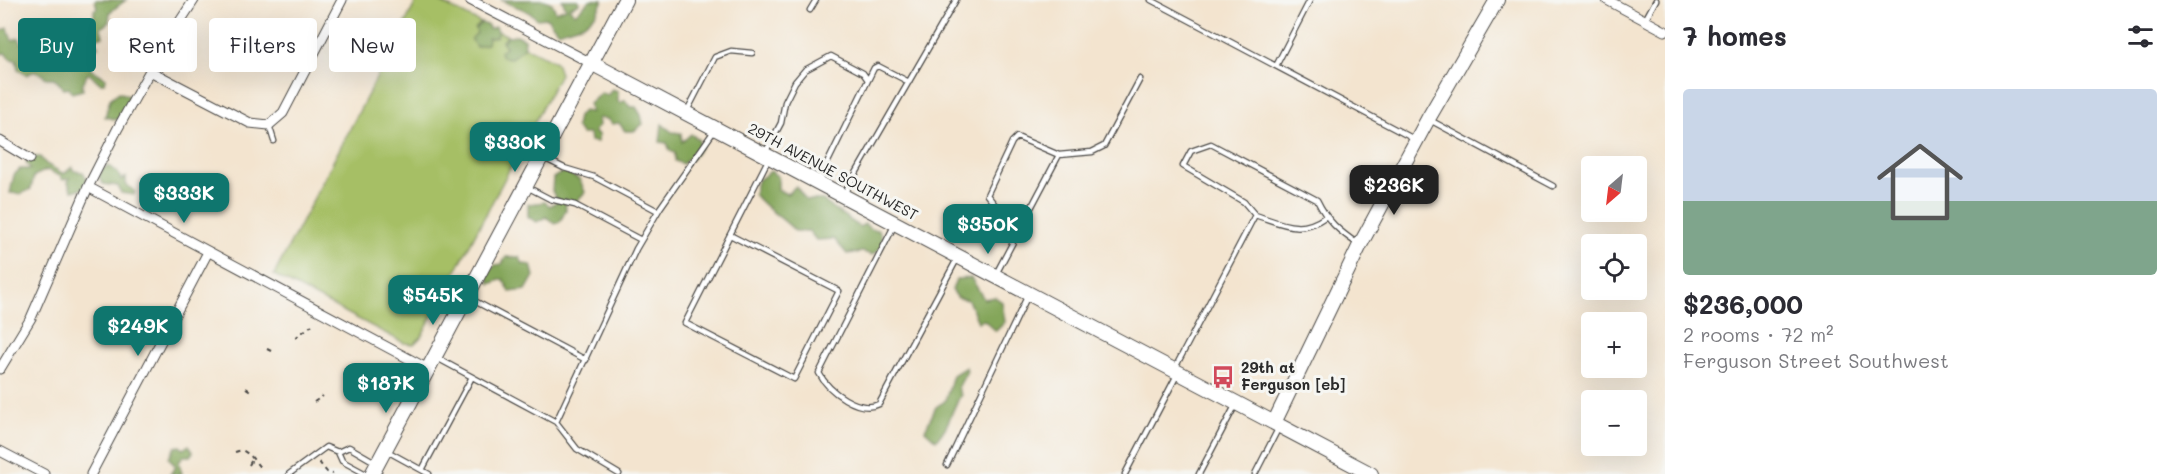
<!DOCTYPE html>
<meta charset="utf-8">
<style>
:root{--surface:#fff;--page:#f2f2f3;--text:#2b2b33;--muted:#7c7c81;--line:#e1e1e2;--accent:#0f766e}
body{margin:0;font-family:Mali,sans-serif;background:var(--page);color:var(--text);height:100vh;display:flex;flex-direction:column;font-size:22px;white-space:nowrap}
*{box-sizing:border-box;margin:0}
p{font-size:20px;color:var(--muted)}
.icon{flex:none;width:33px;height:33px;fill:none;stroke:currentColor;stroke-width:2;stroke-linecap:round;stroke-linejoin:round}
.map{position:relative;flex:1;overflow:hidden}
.details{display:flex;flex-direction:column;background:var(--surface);width:510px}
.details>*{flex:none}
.banner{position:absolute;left:18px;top:18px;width:570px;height:54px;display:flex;gap:12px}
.needle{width:39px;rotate:208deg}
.buttons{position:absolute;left:1581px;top:156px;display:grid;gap:12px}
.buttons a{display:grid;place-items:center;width:66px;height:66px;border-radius:6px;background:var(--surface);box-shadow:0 6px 24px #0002;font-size:30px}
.price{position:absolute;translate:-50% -51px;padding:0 14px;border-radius:12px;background:var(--accent);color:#fff;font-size:20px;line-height:39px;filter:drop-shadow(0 2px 3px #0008)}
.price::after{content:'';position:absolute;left:50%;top:36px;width:18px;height:14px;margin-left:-9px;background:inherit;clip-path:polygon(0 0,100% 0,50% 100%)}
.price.active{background:#222;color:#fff}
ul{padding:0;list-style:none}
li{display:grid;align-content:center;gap:12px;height:318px;padding:0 18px}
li+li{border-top:2px solid var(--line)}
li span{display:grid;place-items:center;height:186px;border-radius:6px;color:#555}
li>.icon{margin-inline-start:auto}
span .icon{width:108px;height:108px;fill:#fffc;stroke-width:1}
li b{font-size:26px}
h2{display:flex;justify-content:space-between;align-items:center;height:72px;padding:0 18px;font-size:26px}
.chip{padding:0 21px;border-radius:6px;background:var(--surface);box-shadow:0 6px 24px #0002;font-size:21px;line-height:54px}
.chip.active{background:var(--accent);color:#fff}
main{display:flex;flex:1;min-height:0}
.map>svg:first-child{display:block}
.green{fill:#a6bf65;stroke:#687548;stroke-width:1.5}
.forest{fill:#84a65a;stroke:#586842;stroke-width:1.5}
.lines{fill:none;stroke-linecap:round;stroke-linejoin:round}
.lane-casing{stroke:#494744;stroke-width:7}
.street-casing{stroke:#494744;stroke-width:11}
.secondary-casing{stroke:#494744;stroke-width:16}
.path{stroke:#494744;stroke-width:2;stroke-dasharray:4.5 4.5;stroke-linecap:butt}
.lane{stroke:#fff;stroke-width:4.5}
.street{stroke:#fff;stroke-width:9}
.secondary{stroke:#fff;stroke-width:14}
.labels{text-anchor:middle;stroke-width:6;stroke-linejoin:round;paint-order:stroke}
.street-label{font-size:15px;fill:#2b2b2b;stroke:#f6f6f2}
.poi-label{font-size:15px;font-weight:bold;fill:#2b2b2b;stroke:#f6f6f2;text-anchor:start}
</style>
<main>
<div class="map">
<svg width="1665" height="474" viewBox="0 0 1665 474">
<rect width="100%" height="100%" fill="#f6f6f2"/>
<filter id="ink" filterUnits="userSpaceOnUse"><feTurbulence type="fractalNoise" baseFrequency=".0167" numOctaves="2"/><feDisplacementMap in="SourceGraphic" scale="12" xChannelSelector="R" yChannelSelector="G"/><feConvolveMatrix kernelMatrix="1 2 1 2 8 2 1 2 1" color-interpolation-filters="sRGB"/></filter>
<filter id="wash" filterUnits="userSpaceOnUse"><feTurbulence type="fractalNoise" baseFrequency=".008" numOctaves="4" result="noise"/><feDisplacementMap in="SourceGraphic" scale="24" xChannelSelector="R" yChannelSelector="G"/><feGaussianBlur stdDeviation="1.35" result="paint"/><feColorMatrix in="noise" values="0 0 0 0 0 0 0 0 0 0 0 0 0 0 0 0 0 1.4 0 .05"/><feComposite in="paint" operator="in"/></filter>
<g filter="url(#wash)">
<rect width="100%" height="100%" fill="#f3e4cf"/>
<path class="green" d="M417,0H436L481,23L475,29L488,38L496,37L498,31L508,36L502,41L515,54L525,47L556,62L560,74L421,337L414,344L404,343L274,275Z"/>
<path class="forest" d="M95,0H126L110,12L109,22L101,28L103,36L95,39L98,47L90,50L88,67L106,78L104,83H100L88,73L82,85L83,90L72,93L69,88L64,89L54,78H46C39,71 35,70 26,75L18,69L16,60L10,59L5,53L0,54V31L8,28L12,40L19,38L25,48L39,49L41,57L48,53L52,62L59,57L71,56L72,48H76L75,41L84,29L86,22L94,18V10L97,8Z
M502,0H544L552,3L556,12L566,8L562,0H578L579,3L569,8L575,14L590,0H603L596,14L584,24L558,32L547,18L537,19C527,8 515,8 502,0Z
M481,23L488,25L489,29L495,27L498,31L496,37L488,38L487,44L476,47L471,39L477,33L475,29Z
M517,35L524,39L525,47L511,58L502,57L500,52L506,46L502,42L508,36Z
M612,89L618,91V101L621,103L625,100L630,107H636L641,115L643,124L634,131H625L619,123L612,124L607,119L598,118L599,125L594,132L599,135L597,142L590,141L589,134H581L576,127L578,116L583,111L591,112L589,104L601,93L608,95Z
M119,92L129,96V101L118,120L105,117L110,99Z
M662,124L672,132L681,133L682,142L691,134L698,139L701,147L692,159H687L683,164L675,161V153L670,151L667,143L660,142Z
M30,157H40L46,164L64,174L72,167L74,171L83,172L87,179L84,188L72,191L68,182L70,178L63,180L60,176L47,170L34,176L31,189L21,194L10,193L14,175L20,169H31L26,163Z
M109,166L118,173L121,180L126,177V184L135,192L134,195L121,193L118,186L103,184L99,177L102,169Z
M564,171L580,180L585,192L576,202L565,199L566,210L560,222L555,224L546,217L537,222L528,217V204L545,202L550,206L558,201L552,191L553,178Z
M771,171L778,177V190L787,194L796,186L806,200H823C835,212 847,216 859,227L865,224L870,229L879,230L884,245L872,255L863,252L847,254L834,239L816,240L809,231H795C781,216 766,210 754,194L757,181Z
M506,257H519L523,264L531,265L534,276L526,290L510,292L503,279L490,284L487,274L495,265L502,264Z
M971,278L984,299L995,297L1002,302L1005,322L996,331L984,320L978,322L968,300L958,298L952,290L956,279Z
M966,367L967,371L958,388L961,395C951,410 949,428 936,440L925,430L936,407L945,401L953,375Z
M189,445L193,452L190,456H183L179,462L182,474H170L176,467L169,458L175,447L180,446L183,449Z"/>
</g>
<g filter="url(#ink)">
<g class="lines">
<g class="lane-casing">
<path id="lane" d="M1151,0L1414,139
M810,10L816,0
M1645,20L1656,0
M1276,66L1310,0
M687,111L715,57L731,51L752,53
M1428,119L1553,186
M269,125L274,141
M765,153L781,123L785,102L795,82L805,70L831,56L863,73L868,80
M544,158L564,168L594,177L658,211
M819,180L874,68L878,66L909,82
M527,187L550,199L575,205L641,240
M844,194L956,0
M1255,215C1281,223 1300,235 1325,217
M894,226L819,373C828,391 859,414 879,404L957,259
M1017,232L987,195L1012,142L1017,137L1059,155
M730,235L839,291L794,379L685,323L769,158
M996,274L1059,155L1092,152L1104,146L1140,79
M469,298L586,360
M437,358L556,422L577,449L619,474
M1175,368L1255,215L1244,202L1183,166L1191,151L1211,144L1317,200C1327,221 1339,231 1358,244
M556,422L636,249L660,208L714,131
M387,451L429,474
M338,452L349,447L375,462
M947,465L1027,297
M422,470L472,377
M289,474L326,447L338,452L342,461L366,474
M1125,474L1177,375
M1199,474L1235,406
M1255,474L1278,429"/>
</g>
<g class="street-casing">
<path id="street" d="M470,0L591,63
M1607,0L1665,31
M150,71L250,123L269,125L283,113L342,0
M0,141L30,159
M88,187L428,369
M0,369L31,318L88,187L118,128L162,49L194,0
M0,451L44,474
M91,474L208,252"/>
</g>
<g class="secondary-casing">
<path id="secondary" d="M591,63L1371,474
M1274,423L1360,245L1428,119L1497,0
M372,474L625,0"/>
</g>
<path class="path" d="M295,338L312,325
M267,349L273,352
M246,388L252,392
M314,402L323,396
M235,452L242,450L250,455L262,470
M319,462L327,472L333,474
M249,465L253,458"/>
<use href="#lane" class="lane"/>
<use href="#street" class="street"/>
<use href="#secondary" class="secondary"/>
</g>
</g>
<defs>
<g id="bus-bare" transform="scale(1.8)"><path d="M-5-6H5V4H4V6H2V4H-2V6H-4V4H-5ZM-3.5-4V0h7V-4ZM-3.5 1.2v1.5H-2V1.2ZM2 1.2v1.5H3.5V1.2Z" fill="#d1495b" stroke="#f6f6f2" stroke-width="2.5" paint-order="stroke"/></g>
</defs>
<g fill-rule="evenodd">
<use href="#bus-bare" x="1223" y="377"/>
</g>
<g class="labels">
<g class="street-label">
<text transform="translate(833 172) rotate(28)" y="5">29TH AVENUE SOUTHWEST</text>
</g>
<g class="poi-label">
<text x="1241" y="373">29th at<tspan x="1241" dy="17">Ferguson [eb]</tspan></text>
</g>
</g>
</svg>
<div class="buttons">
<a><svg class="needle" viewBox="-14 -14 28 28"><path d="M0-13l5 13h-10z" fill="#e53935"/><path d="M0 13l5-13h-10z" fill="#7c7c81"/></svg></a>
<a><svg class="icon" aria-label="locate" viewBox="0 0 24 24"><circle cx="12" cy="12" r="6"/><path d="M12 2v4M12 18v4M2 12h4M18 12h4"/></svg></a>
<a>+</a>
<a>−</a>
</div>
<b class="price" style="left:515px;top:173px">$330K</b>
<b class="price active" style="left:1394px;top:216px">$236K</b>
<b class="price" style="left:184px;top:224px">$333K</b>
<b class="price" style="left:988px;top:255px">$350K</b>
<b class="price" style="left:433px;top:326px">$545K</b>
<b class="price" style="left:138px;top:357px">$249K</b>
<b class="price" style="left:386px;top:414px">$187K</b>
<div class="banner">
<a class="chip active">Buy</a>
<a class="chip">Rent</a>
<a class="chip">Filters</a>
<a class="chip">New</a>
</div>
</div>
<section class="details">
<h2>7 homes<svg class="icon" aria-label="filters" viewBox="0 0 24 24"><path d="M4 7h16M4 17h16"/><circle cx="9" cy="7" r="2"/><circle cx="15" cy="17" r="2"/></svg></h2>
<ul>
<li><span style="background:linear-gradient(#c9d6e8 60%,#7fa58c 0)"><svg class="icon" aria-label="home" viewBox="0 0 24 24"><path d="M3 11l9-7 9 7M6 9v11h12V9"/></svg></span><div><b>$236,000</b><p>2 rooms · 72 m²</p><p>Ferguson Street Southwest</p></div></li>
</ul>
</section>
</main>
